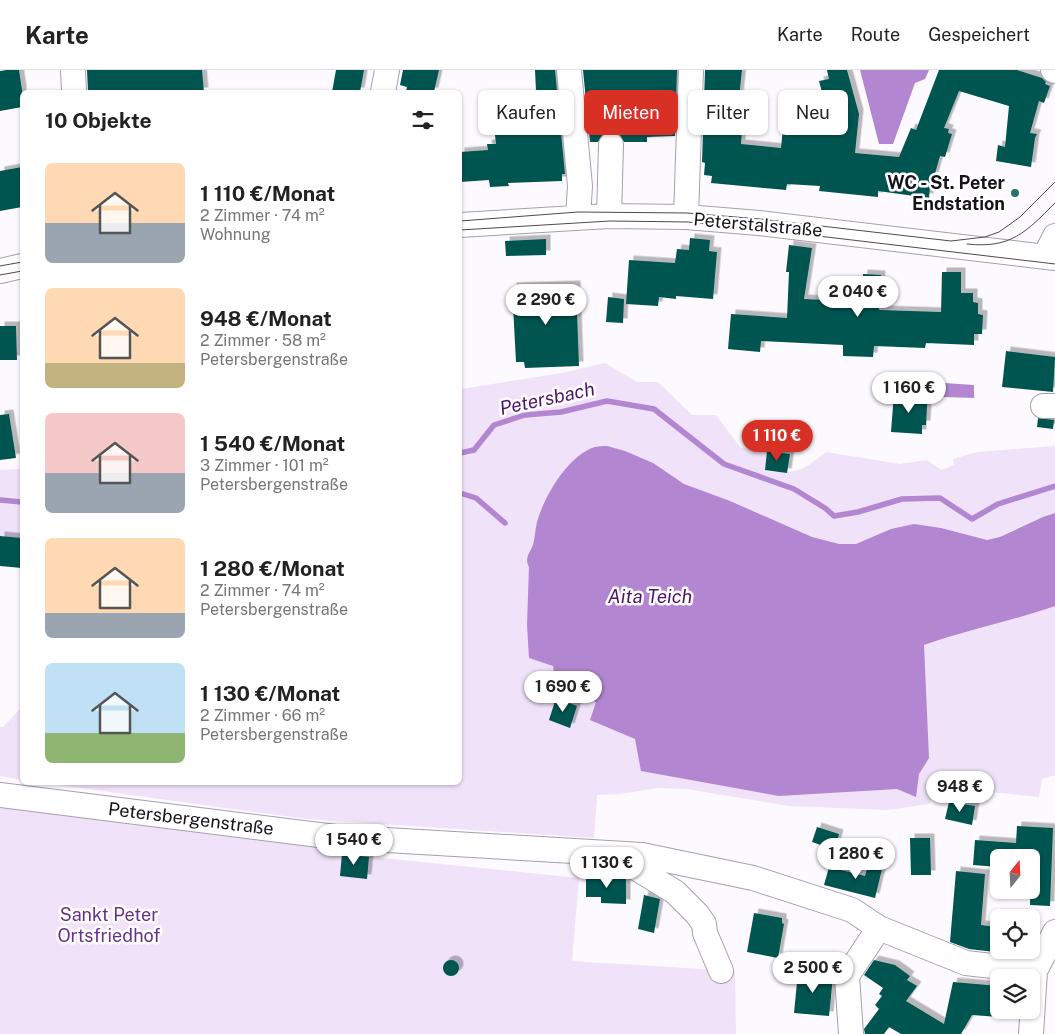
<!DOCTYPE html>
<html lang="de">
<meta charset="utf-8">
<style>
:root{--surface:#fff;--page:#f6f6f6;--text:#222;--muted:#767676;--line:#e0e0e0;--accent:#d93025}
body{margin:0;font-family:"Public Sans",sans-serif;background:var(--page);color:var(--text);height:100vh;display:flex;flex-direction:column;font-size:19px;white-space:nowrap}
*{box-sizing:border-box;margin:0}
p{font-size:16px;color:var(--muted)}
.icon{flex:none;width:28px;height:28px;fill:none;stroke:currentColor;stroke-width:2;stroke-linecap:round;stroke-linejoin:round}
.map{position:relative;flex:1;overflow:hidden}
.side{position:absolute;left:20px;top:20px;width:442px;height:695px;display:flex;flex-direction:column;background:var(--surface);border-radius:8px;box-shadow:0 1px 4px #0004}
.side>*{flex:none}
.top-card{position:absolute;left:478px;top:20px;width:475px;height:45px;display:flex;gap:10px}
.needle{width:32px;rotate:18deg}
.controls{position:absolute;left:990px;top:779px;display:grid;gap:10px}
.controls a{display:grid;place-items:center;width:50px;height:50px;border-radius:8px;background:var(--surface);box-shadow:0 1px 4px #0004;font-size:25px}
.price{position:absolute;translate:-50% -42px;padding:0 11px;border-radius:18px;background:#fff;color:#222;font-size:16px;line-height:32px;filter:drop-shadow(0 1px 2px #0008)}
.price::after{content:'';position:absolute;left:50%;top:30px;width:15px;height:11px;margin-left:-8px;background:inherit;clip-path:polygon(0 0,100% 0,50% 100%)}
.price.current{background:var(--accent);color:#fff}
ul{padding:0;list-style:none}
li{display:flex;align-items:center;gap:15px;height:125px;padding:0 25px}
li span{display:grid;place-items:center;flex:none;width:140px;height:100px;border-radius:8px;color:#555}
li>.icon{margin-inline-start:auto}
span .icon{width:60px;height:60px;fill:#fffc;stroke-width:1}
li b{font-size:21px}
h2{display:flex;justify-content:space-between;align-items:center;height:60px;padding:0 25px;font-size:21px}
.pill{padding:0 18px;border-radius:8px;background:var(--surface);box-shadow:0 1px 4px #0004;font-size:18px;line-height:45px}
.pill.current{background:var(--accent);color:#fff}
header{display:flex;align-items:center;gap:30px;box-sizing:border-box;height:70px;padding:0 25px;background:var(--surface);border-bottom:1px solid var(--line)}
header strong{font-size:24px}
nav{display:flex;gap:28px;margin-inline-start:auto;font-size:18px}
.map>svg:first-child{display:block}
.green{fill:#efe2f9}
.water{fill:#b286d0}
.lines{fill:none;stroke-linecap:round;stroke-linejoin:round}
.stream{stroke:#b286d0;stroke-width:5.5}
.building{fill:#005451;filter:url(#shadow)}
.minor-casing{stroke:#a79eaf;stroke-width:26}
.minor{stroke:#fff;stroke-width:24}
.tram{stroke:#4d4a50;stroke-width:1}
.poi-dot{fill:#28726e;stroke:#fff;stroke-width:2}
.labels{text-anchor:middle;stroke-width:5;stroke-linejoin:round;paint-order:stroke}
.poi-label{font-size:18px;font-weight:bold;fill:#161319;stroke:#fff;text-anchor:end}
.street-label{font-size:18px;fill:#161319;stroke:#fff}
.park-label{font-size:18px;fill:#683088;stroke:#fff}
.water-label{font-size:19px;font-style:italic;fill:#4d126c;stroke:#fff}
</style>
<header>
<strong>Karte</strong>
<nav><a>Karte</a><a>Route</a><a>Gespeichert</a></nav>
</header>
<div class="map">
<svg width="1055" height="964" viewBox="0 0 1055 964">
<defs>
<filter id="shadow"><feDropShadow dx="4.5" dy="-4.5" stdDeviation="0" flood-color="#0004"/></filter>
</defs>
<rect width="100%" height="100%" fill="#fcfafe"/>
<path class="green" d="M605,293L637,312H658L692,345H716L740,377L758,382L767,381L765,400C797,404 801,402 826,382L900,394L927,390L941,400L954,395L953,389L977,382L1055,376V705L1042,709L1039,727L933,716L930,734L888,740L789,736L686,719L658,718L619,724L597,725L594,768L306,749L44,713L460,712V330L461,319L562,303Z
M22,399V468L0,466V400Z
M22,637V710L0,706V657H3Z
M0,731L319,775L326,779L327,782L334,783L579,808L572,891L735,901L736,964H0Z"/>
<path class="water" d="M860,0H929L925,9L915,13L893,74H879Z
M944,313L974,315V328L943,327Z
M607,376L625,381L653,393L684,414L730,431L812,467L839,474H856L891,459L914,454L941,458L987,470L1000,467L1043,447L1055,443V536C1012,551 967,560 924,575L929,688L919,704L916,727L897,719L779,726L641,701L635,669L590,650L596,632L556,618L553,596L529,588L527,555L529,497C524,488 530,483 533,475C535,468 535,460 537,452C544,427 568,385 595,377C599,376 603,376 607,376Z"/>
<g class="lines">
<path class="stream" d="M460,383L474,380L494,355L525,345L561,342L607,331L654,339L724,394L794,419L825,438L834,446L858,442L902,429L940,428L972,449L998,434L1055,416
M460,423L476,428L505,453
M0,430L22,432"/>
</g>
<path class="building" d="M7,0H19L22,20V37L0,41V1Z
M87,0H202L204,22H88Z
M336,0H364L360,22H332Z
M403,0H439L434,22H406L407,17L400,15Z
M535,0H555L565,104H562V111L508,113L509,116L490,117L489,110L460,112V82L488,80L487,74H496L493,48L537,42Z
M583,0H677L675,66L647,67V72H624L619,64L611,61L604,63L598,72H590Z
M705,0H742L737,46H743L741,74L781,78L784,48L830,52L819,11L829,9L827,0H847L859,44L855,83L899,87L911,58L916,60L939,0H1017L1042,8L1046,12L1045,14L1050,16L1044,33L1039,31L1030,63L1037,64L1035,68L1031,97L996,91L998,75L1005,77L1009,36L959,21L944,58L949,59L948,63L952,64L945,87L940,86L934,107L931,106L929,128L878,121V127L819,121L820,116L787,114L786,120L711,113L712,106L704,105L705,93L702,92Z
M22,97V137L0,141V101Z
M690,168L710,170L709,181L717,182L713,229L676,226V229L659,227L658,236L626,234L629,190L675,193L677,179L689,180Z
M546,169V185L506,186L505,171Z
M789,175L812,178L804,229L845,231V222L862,223L863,204L881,205L879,240L941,242L942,202H961V223H973V232L978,233V244L983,245L982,264H974V275L926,273L925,278L874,276L873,287L843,286V275L761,271L760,282L728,279L731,244L787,248L789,202H786Z
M576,215L579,296L525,298L524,292H516L512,217Z
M608,227L624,229L623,253L606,252Z
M0,256H16L17,290H0Z
M1006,281L1055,287L1053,322L1002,317Z
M894,323L924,326L923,331H927V337L926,355H922V364L891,362Z
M9,344L16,388L0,390V345Z
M1038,348L1054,350L1053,359L1037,357Z
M767,381L790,384L787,403L765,400Z
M0,466L22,468V498L0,496Z
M556,628L577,636L570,658L549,650Z
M949,732L975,736L972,755L945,749Z
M1017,756L1053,758L1050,836L1030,835L1031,788H999V797L973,795L975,770L1016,773Z
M817,757L839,764L835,780L812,772Z
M910,768H930L931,805H911Z
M342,784L369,787L367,809L340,806Z
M869,791L883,795L875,828L824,815L829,797L865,806Z
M956,801L985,804L981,855L997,857L995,882L969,879L950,872Z
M586,806L626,808V834L601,833V827H586Z
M644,825L660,829L654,863L638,859Z
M754,843L782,848V853L784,854L778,888L747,882Z
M443 898a8 8 0 1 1 16 0a8 8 0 1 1-16 0Z
M874,890L895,895L910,906L907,910L917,916L906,931L944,954L953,912L999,916V947L972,945L961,964H901L889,957L884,964H865L864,959L879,939L875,935L882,926L879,924L883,918L864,905Z
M798,902L833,906L829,946L794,943Z"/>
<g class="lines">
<g class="minor-casing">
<path id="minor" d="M73,0L74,22
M569,0L580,116L578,147
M1053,0L1055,1
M383,22L387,0
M609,146L611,75
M686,147L691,0
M460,155L609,146L686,147L759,153L1055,188
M1045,186L1055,166
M0,201L22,196
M1043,336H1055
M0,725L335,767L642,785L753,808L852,840L879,858L966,893L1035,901
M616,786L675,822L697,844L704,854L705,863L721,901
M851,964L847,906L879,858
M1031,964L1035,901L1055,862"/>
</g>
<use href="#minor" class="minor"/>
<path class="tram" d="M460,151L578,142L687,143L760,149L951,171L985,167L999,162L1020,147L1055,112
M460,160L610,151L688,152L759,159L1055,194
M967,174C1011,179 1026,162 1055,133
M0,196L22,192
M0,205L22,201"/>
</g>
<circle class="poi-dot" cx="1015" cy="123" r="5"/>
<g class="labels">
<g class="poi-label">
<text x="1005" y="119">WC - St. Peter<tspan x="1005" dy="21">Endstation</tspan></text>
</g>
<g class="street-label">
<text transform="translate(758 155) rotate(5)" y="6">Peterstalstraße</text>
<text transform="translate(191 749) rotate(7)" y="6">Petersbergenstraße</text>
</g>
<g class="park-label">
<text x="109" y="851">Sankt Peter<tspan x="109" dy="21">Ortsfriedhof</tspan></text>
</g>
<g class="water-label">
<text transform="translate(547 328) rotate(-12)" y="7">Petersbach</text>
<text x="650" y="533">Aita Teich</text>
</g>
</g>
</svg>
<div class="controls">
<a><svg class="needle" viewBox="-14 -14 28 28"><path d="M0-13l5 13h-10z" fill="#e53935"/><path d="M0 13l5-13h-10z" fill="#767676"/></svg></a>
<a><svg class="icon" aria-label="locate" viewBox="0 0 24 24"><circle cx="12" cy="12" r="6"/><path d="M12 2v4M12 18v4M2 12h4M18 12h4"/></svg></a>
<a><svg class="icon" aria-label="layers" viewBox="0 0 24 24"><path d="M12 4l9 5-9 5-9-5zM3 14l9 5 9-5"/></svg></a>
</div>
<b class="price" style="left:858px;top:248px">2 040 €</b>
<b class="price" style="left:546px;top:256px">2 290 €</b>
<b class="price" style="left:909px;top:344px">1 160 €</b>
<b class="price current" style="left:777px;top:392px">1 110 €</b>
<b class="price" style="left:563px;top:643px">1 690 €</b>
<b class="price" style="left:960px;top:743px">948 €</b>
<b class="price" style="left:354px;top:796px">1 540 €</b>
<b class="price" style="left:856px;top:810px">1 280 €</b>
<b class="price" style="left:607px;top:819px">1 130 €</b>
<b class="price" style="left:813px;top:924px">2 500 €</b>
<div class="top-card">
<a class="pill">Kaufen</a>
<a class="pill current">Mieten</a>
<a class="pill">Filter</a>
<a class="pill">Neu</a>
</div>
<section class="side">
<h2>10 Objekte<svg class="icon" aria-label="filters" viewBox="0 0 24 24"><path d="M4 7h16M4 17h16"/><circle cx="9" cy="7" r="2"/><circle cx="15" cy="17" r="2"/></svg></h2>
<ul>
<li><span style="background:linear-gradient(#ffd9b3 60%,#9aa5b1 0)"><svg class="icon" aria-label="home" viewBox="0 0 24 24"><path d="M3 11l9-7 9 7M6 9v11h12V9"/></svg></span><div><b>1 110 €/Monat</b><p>2 Zimmer · 74 m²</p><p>Wohnung</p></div></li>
<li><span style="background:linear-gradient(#ffd9b3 75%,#c2b280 0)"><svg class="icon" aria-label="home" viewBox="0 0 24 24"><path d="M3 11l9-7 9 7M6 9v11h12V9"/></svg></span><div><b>948 €/Monat</b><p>2 Zimmer · 58 m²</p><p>Petersbergenstraße</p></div></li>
<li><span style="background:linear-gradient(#f6c9c9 60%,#9aa5b1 0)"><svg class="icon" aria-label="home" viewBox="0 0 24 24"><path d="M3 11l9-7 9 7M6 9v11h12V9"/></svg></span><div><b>1 540 €/Monat</b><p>3 Zimmer · 101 m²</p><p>Petersbergenstraße</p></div></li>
<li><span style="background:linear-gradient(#ffd9b3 75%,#9aa5b1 0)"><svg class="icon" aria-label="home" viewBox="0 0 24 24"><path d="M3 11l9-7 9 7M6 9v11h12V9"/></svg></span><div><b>1 280 €/Monat</b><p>2 Zimmer · 74 m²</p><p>Petersbergenstraße</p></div></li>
<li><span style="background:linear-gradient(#bfe0f5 70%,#8fb573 0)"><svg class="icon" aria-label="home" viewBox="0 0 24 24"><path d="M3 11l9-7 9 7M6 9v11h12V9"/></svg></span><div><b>1 130 €/Monat</b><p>2 Zimmer · 66 m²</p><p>Petersbergenstraße</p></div></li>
</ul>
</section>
</div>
